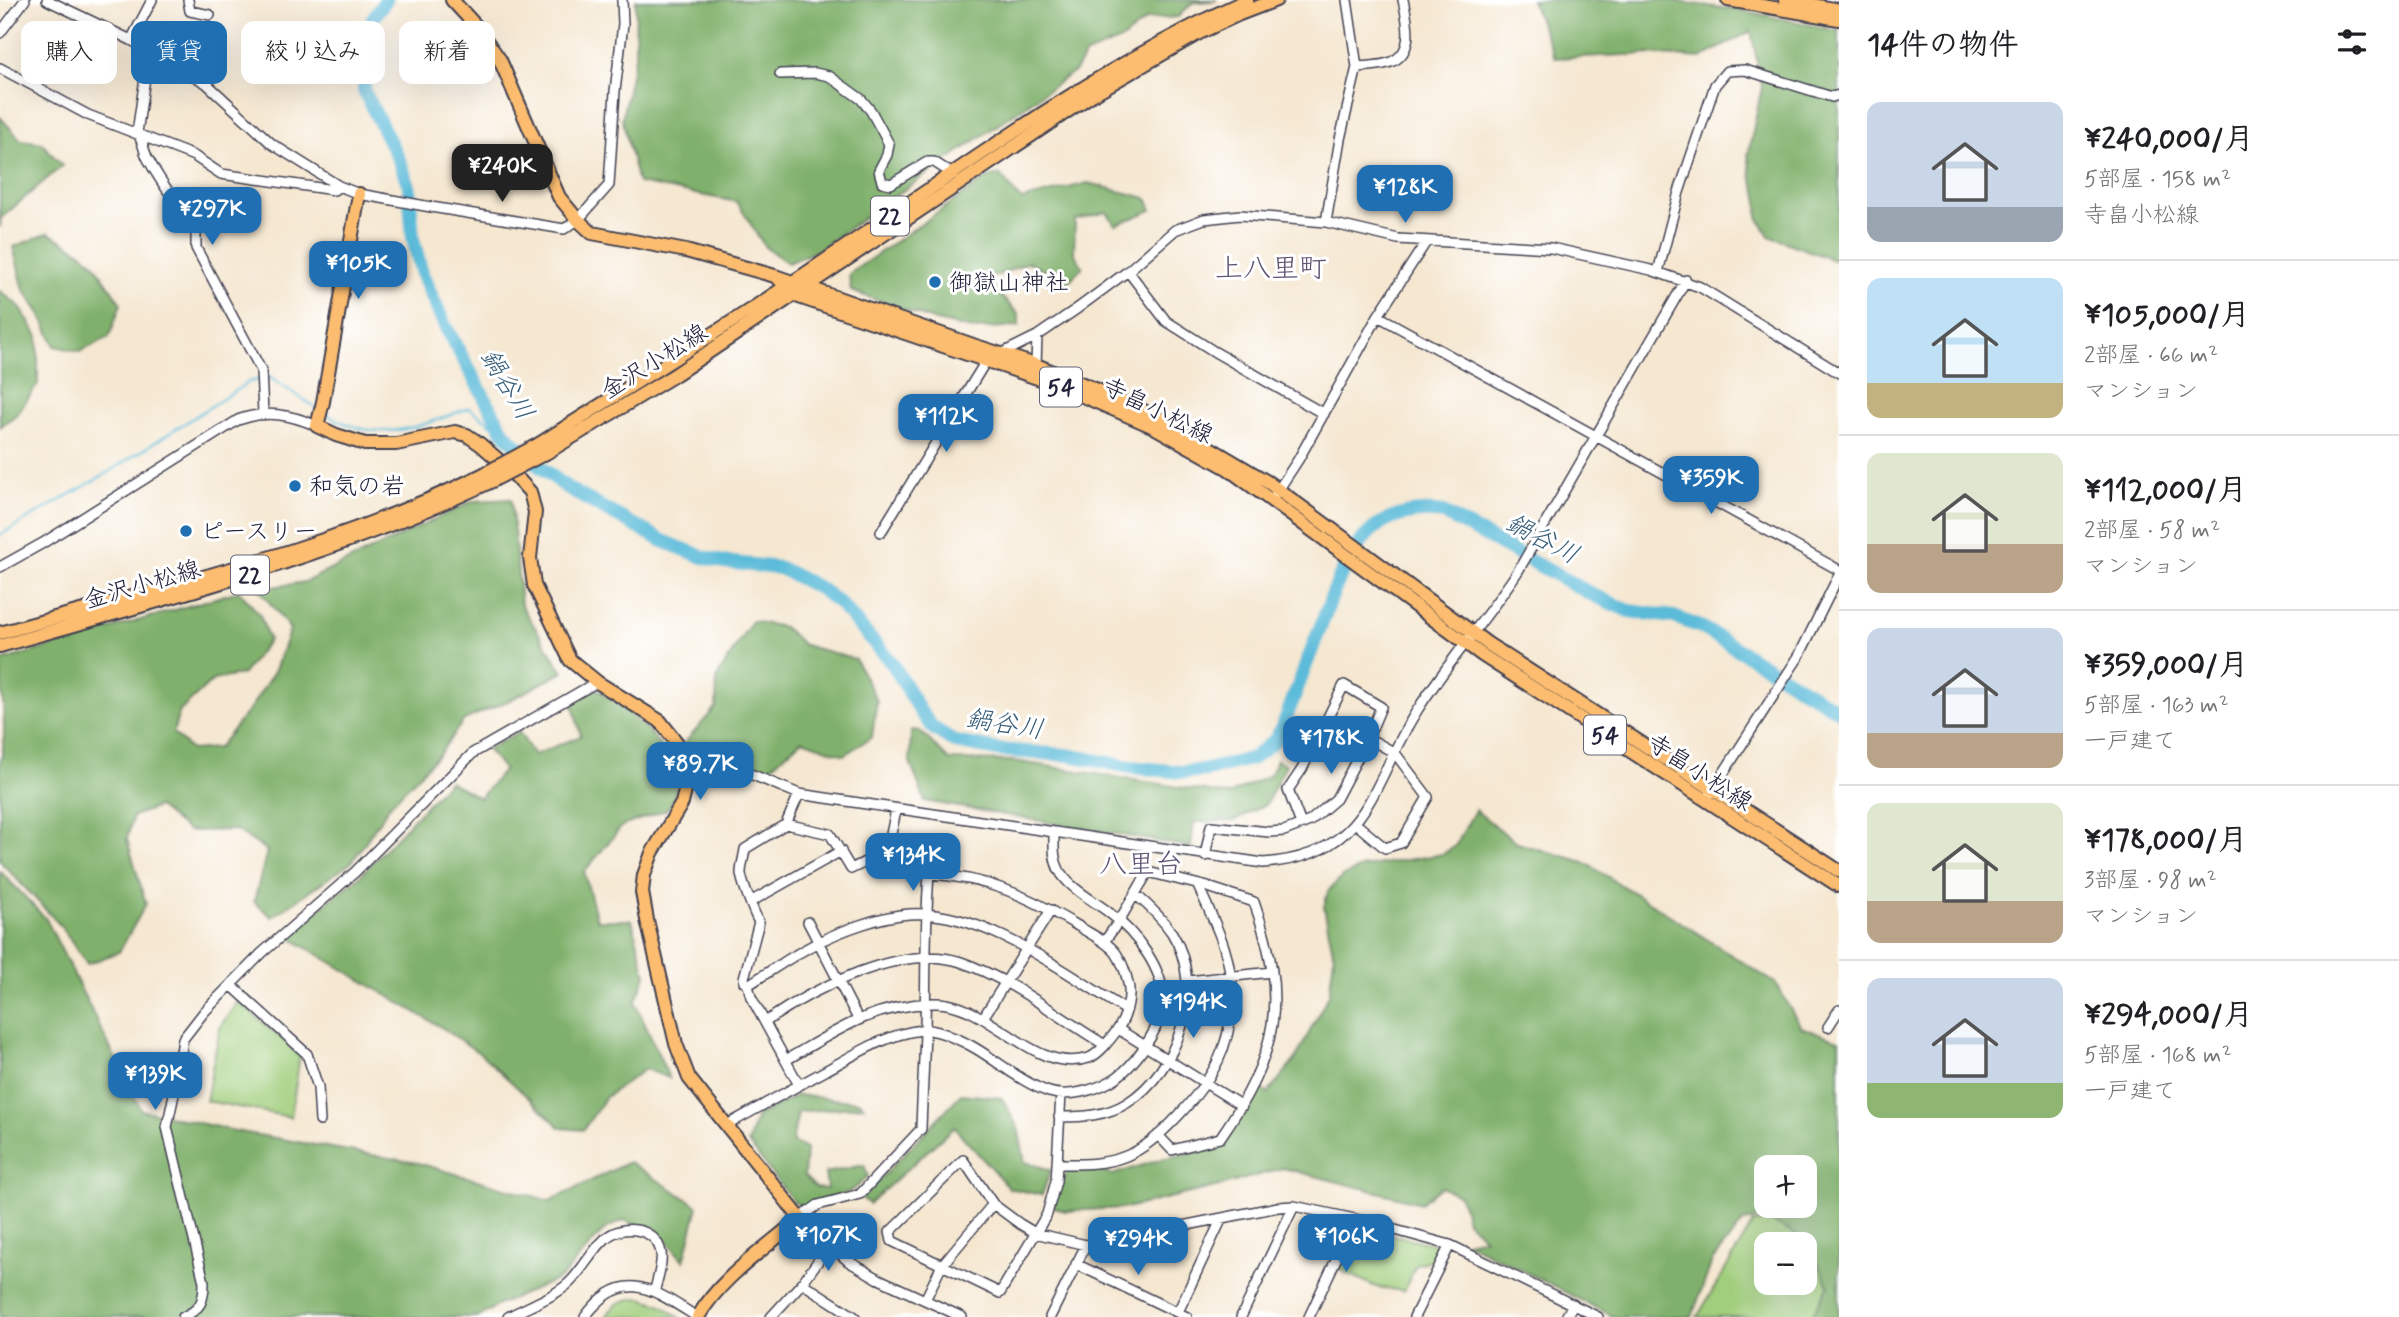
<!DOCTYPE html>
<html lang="ja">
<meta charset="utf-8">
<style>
:root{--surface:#fff;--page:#f6f6f6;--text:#202124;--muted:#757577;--line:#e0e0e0;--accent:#1f6fb2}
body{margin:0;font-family:Mynerve,"Klee One",sans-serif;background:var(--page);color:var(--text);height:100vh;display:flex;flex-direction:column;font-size:26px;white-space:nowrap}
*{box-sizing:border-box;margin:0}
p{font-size:23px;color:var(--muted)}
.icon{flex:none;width:38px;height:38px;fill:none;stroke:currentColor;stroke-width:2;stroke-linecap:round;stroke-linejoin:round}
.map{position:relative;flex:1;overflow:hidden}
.details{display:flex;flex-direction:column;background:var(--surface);width:560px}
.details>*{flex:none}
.banner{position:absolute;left:21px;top:21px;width:665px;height:63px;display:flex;gap:14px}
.tools{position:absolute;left:1754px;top:1155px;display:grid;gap:14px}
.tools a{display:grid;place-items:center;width:63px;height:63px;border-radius:14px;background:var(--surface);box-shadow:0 7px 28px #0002;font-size:35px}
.price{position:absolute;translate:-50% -60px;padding:0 16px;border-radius:14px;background:var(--accent);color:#fff;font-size:23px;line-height:46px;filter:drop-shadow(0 2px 4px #0008)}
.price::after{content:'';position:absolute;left:50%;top:42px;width:21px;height:16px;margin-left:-10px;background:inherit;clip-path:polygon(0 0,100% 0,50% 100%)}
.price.active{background:#222;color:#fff}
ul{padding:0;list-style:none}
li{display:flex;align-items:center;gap:21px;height:175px;padding:0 28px}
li+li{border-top:2px solid var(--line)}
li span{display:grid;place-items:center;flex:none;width:196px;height:140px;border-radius:14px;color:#555}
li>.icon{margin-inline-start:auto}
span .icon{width:84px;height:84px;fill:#fffc;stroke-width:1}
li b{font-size:30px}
h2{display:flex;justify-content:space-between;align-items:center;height:84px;padding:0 28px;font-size:30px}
.pill{padding:0 24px;border-radius:14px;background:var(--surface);box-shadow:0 7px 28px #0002;font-size:24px;line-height:63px}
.pill.active{background:var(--accent);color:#fff}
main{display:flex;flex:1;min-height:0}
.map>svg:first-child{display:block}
.green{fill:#a0ce7c;stroke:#61785c;stroke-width:2;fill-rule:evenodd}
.forest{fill:#80b16c;stroke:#516a54;stroke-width:2;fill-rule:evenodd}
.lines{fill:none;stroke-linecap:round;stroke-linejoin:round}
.stream{stroke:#5bbbd9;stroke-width:2.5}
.river{stroke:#5bbbd9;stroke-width:14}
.minor-casing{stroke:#424051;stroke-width:12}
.major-casing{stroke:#424051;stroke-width:16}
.minor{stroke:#fff;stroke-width:9}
.major{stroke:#fcbd6f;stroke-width:12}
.major-bridge-casing{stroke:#424051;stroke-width:16;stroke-linecap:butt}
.major-bridge{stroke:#fcbd6f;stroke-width:12}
.poi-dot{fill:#1f6fb2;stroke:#fff;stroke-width:2.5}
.labels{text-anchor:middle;stroke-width:6;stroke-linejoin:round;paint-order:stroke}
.shield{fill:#fff;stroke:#646476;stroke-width:2}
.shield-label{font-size:23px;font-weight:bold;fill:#22223b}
.poi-label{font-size:24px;fill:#22223b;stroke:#fff;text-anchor:start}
.street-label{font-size:24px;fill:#22223b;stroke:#fff}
.water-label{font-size:26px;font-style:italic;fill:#395f7a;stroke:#fff}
.quarter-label{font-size:28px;fill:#5f5573;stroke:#fff}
</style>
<main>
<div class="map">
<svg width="1839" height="1317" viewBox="0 0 1839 1317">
<rect width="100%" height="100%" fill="#fff"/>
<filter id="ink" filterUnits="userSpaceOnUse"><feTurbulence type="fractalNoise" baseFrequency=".0143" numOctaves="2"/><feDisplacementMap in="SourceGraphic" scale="14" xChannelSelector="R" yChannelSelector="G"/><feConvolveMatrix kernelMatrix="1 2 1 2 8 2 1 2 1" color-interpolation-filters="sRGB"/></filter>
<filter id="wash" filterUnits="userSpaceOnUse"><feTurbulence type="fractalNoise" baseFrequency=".00686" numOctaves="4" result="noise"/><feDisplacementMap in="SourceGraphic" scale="28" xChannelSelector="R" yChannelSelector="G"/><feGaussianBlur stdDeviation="1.57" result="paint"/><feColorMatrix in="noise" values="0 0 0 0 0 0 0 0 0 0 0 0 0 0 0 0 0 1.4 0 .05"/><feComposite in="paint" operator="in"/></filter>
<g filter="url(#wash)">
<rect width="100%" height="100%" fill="#f5e7d0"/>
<path class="green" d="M238,1001L300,1055L291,1117L206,1101L220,1027Z
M1776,1220L1802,1233L1835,1284L1824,1317H1697L1753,1223ZM1766,1244H1804V1283H1766Z
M1357,1227L1438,1245C1439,1261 1428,1261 1416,1264L1404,1291L1376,1287L1339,1269L1338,1265Z
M641,1298L660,1304L679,1317H606C615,1302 625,1299 641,1298Z"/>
<path class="forest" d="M636,0H1217L1192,3L1178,17L1147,19L1121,40L1086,54L1075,71L816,251L788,263L765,247L737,202L638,183L622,119L635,56Z
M1531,0H1664L1745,11L1839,31V262L1769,236L1758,217V197L1751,176L1748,155L1762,87L1751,31L1701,58L1649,54L1555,58Z
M0,117L21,140L42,143L62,166L1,218L0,228Z
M1000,175L1021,200L1088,183L1147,198L1152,210L1115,225L1107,212L1075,220L1074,253L1083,267L1067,283L1029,262L986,280L1019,315V326L973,329L936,321L851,291L849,274L987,178Z
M48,233L77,249L94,263L121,304L109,337L80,352L55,346L41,315L24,290L13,247Z
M0,291L19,306L38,336V384L17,414L0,427Z
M511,499L521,605L563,672L510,700L464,720L440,753L390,805L352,862L272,917L254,902L267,851L236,830L188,831L158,807L133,816L127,839L146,904L119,952L87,964L61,926L0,861V763C9,730 0,694 1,661L239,591L260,615L269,640L243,674L213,680L179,712L173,733L191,750L218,748L249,710L275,670L290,629L259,589L305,582L473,501Z
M752,621L783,627L804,645L855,659L877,701L872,737L844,755L802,740L764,773L693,760L683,745L716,707L717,677Z
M596,688C628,712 674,743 676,789C676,795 671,803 668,809L622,826L584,872L597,920H632L646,976L635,1002L669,1078L645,1069L606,1097L583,1130L561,1128L482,1055L444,1029L285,935L357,879L449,781L480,798L504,770L487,749L519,732L534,755L581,736L572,702Z
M911,730L920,731L949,760L1014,761L1229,795L1270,775L1277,760L1286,765L1266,804L1234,821L1194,822L1191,847L925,801L910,762Z
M1475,810L1517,843L1584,862L1660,909L1775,983L1801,1027L1839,1040V1317H1811L1829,1285L1806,1240L1764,1218L1744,1221L1712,1261L1692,1317H1614L1466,1242L1485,1238L1467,1221L1460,1196L1441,1187L1421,1203L1283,1168L1220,1186L1126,1208L1065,1211L1051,1206L1068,1169H1096L1112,1175L1165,1158L1216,1148L1242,1112L1257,1086L1268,1093L1295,1060L1329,994L1334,957L1324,907L1328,891L1343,876L1363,867L1443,854L1456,845ZM1766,1167H1804V1206H1766Z
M0,871L46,919L141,1110L235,1131L418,1163L550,1201L629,1162L698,1206L684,1261L662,1236L624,1220L605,1229L561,1278L498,1305L479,1317H0Z
M961,1094L1002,1098L1018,1128L1025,1162L1051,1170L1042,1195L1009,1188L954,1127L869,1204L862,1198Z
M798,1095L860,1102L864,1106L798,1112L792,1142L806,1149L804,1176L816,1188L827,1189L825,1173L864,1165L868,1176L853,1190L804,1208L794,1202L748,1143L757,1116Z"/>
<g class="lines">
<path class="stream" d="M323,412C377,446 416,428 469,408L504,433
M0,535L104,475L249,382L269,377L318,409"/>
<path class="river" d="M386,0L373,18L365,47L364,91L399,160L409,186L413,239L422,274L444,324L504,433L538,465L570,490L663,541L703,557L724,562L780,568L819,588L839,603L892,663L920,711L933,728L955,742L998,750L1068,755L1130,767L1181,772L1207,770L1253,758L1275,740L1284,723C1296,691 1308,659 1320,628C1332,596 1342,563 1365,537C1384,515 1416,509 1443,513L1595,596L1629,611L1674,617L1701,627L1839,711"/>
</g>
</g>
<g filter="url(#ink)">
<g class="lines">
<g class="minor-casing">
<path id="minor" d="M47,0L131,40L206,83L272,144L339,186L359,194L431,207L564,229L578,220L609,185L615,91L623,24L622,0
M188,0L190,11L210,15
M0,33L25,0
M131,40L152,0
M149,50L137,133C143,140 143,150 148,159C161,182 176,205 196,224V248L261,370L263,413
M1357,67C1367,66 1382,66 1391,62C1416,52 1407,19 1403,0
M0,68L88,115L194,156L221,174L334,190L339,186
M780,74L815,73L829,76L861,99L871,111L889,144L887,155L879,170L882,182L891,184L927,162H934L953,174
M1326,222L1340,139L1357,67L1347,0
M1128,271L1166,321L1215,352L1324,414
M1658,272L1679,192L1715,85L1727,71L1745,70L1832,97L1839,95
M1378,316L1426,242
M1036,365L1037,336
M1275,495L1298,460L1378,316L1839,570
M881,532L986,361L1037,336L1078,308L1128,271L1175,230L1204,219L1240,215L1326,222L1398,239L1551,248L1651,270L1700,287L1839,373
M0,567L43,543L238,420C266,410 290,414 317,426
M686,771L706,769L753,775L799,794L1263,863C1372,856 1370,783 1418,709C1449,661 1487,618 1518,571L1686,280
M1710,794L1799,656L1839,575
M1355,823L1385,848L1401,843L1428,797L1395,753L1368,738
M786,824L799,794
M1205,856L1211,826L1269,832L1284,831L1310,821L1336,799L1368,738L1381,707L1344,685L1302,769L1288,790L1301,824
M752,901L841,851
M808,922L858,1019
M1104,942L1119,921L1148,872L1208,887L1254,902C1289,1000 1278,1054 1220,1138L1172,1150L1158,1135
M1188,981L1272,972
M231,985L307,1054L318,1087L320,1121
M748,985L744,982V978L759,922C755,916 741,880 741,873C741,866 744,857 745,849L786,824L830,834L851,869C891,849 887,853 896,810
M983,1018L1051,910
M765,1022C813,989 902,942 961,962C1013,980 1058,1017 1105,1045
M1828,1027L1839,1010
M1118,1029L1242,1106
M786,1060C838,1030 870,1006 933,1003C989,1000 1032,1076 1089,1058C1099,1054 1108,1042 1115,1033C1125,1021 1132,998 1128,983C1126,973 1122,962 1116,953C1107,941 1090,934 1078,926C1029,897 987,877 929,874C925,926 926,979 925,1031C924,1064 922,1097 921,1129L860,1194L818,1205L800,1218L848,1261L879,1279L962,1317
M799,1085L751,997L748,985C771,971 793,955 817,943C842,930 881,916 909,914C983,909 1065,973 1126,1010
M1061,1094L1057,1164C1080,1164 1104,1165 1126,1156C1159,1143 1203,1092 1218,1061C1226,1044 1231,1022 1232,1003C1234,959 1216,925 1198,886
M1059,1117C1082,1117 1106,1116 1127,1103C1179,1070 1206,988 1172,933C1162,918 1148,905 1135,894
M727,1125C759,1107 792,1089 825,1071C856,1054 886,1034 922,1030C931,1029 944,1033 952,1037C986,1049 1014,1080 1049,1092C1067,1098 1095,1090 1111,1081C1129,1071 1146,1047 1155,1029C1157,1022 1161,1015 1162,1009C1169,972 1134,931 1107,911C1091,899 1069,888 1059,870C1053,858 1054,846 1054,833
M1057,1164L1056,1181L1047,1214L1000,1293L892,1241L890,1232L963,1160L993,1204L1020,1224L1035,1233L1086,1245L1278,1207L1294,1206L1355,1219L1450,1245L1598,1317
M1076,1264L1187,1317
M802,1283L855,1317
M925,1300L942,1265L993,1204
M1178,1312L1222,1218
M183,1317C201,1309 204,1301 204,1282L167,1127L176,1085L183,1039L204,1012L262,953L355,872L473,753L597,682
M508,1317C527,1307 556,1296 570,1282C583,1269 591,1252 605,1239C621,1223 657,1227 661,1253C663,1265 657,1279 655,1290
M585,1317C623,1265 654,1290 697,1317
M771,1317L802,1283L829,1246
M1050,1317L1086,1245
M1241,1317L1294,1206
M1309,1317L1355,1219
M1414,1317L1450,1245
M1566,1317L1573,1304"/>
</g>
<g class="major-casing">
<path id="major" d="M452,0L476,26L500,60L559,197L578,220L592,233L686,251L775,276L973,345L1036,365L1100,391L1159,418L1269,483L1488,644L1839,871
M1728,0L1839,19
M1785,0L1839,10
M359,194L323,402L317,426L336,435L365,444H396L455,432L467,435L480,444L509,469L530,492L535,512L530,558L534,585L570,660L597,682L660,721L677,743L686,771V787L682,803L652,853L644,875L642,892L647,920L676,1044L689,1078L800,1218C765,1249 721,1277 698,1317
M778,278L793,295L1055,384L1154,427L1227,468L1482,655L1839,886
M539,444C641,379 743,317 842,249C973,160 1102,65 1247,0
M546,453L673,376L1093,94L1199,33L1237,15L1276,0
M0,633C163,587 331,550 484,474
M0,646C168,598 334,556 492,481"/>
</g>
<use href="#minor" class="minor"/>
<use href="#major" class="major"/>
<g class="major-bridge-casing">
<path id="major-bridge" d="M484,474L539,444
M492,481L546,453"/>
</g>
<use href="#major-bridge" class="major-bridge"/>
</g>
</g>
<g class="poi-dot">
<circle cx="935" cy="282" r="7"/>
<circle cx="295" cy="486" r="7"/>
<circle cx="186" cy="531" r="7"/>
</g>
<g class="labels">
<g class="shield">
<rect x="871" y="196.5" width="38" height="39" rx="5"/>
<rect x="1040" y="367.5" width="42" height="39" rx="5"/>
<rect x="231" y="555.5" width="38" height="39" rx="5"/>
<rect x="1584" y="715.5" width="42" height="39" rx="5"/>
</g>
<g class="shield-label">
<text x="890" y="224">22</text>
<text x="1061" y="395">54</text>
<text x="250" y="583">22</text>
<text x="1605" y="743">54</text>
</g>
<g class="poi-label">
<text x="949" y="290">御獄山神社</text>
<text x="309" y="494">和気の岩</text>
<text x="200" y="539">ピースリー</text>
</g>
<g class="street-label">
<text transform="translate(654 361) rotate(-32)" y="8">金沢小松線</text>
<text transform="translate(1158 410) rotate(26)" y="8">寺畠小松線</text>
<text transform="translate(142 584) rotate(-16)" y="8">金沢小松線</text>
<text transform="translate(1700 772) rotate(33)" y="8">寺畠小松線</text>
</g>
<g class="water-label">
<text transform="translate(508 384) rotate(59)" y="9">鍋谷川</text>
<text transform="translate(1543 538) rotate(28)" y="9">鍋谷川</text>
<text transform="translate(1005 723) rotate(9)" y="9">鍋谷川</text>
</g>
<g class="quarter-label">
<text x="1271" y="277">上八里町</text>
<text x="1141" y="873">八里台</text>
</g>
</g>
</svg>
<div class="tools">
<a>+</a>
<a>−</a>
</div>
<b class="price active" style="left:502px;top:204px">¥240K</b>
<b class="price" style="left:1405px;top:225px">¥128K</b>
<b class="price" style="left:212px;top:247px">¥297K</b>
<b class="price" style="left:358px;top:301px">¥105K</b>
<b class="price" style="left:946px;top:454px">¥112K</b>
<b class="price" style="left:1711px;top:516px">¥359K</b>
<b class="price" style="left:1331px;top:776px">¥178K</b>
<b class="price" style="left:700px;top:802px">¥89.7K</b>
<b class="price" style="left:913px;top:893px">¥134K</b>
<b class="price" style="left:1193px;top:1040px">¥194K</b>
<b class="price" style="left:155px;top:1112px">¥139K</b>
<b class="price" style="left:828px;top:1273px">¥107K</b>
<b class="price" style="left:1346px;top:1274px">¥106K</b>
<b class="price" style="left:1138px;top:1277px">¥294K</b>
<div class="banner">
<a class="pill">購入</a>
<a class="pill active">賃貸</a>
<a class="pill">絞り込み</a>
<a class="pill">新着</a>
</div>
</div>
<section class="details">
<h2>14件の物件<svg class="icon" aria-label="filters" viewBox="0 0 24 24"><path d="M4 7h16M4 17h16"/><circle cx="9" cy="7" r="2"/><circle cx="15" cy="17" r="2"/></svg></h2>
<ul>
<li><span style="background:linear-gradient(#c9d6e8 75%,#9aa5b1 0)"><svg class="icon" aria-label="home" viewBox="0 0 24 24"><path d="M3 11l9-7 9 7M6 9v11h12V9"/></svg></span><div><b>¥240,000/月</b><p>5部屋 · 158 m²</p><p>寺畠小松線</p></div></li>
<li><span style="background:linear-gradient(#bfe0f5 75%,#c2b280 0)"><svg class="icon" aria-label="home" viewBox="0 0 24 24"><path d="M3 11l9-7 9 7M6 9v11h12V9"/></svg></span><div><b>¥105,000/月</b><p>2部屋 · 66 m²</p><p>マンション</p></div></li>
<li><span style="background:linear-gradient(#dfe7d0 65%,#b9a48a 0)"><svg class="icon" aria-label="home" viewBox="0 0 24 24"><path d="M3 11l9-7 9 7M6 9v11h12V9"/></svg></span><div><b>¥112,000/月</b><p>2部屋 · 58 m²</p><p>マンション</p></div></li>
<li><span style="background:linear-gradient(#c9d6e8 75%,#b9a48a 0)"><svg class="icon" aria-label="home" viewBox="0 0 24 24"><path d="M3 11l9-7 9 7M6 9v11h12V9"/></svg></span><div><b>¥359,000/月</b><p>5部屋 · 163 m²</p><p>一戸建て</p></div></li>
<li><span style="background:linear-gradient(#dfe7d0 70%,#b9a48a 0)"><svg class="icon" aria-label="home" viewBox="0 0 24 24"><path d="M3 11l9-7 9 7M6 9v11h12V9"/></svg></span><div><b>¥178,000/月</b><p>3部屋 · 98 m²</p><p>マンション</p></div></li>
<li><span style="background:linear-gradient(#c9d6e8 75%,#8fb573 0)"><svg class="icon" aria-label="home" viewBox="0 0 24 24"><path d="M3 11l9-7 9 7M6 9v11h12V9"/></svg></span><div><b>¥294,000/月</b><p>5部屋 · 168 m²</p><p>一戸建て</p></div></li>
</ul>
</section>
</main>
